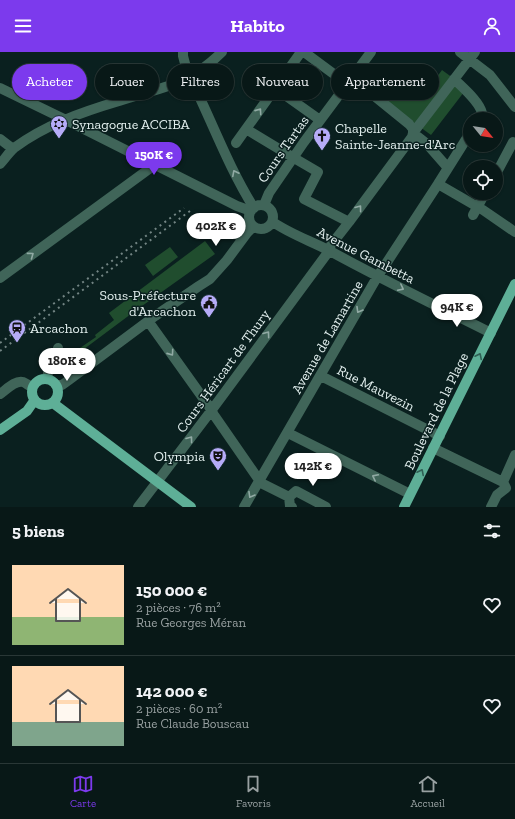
<!DOCTYPE html>
<html lang="fr">
<meta charset="utf-8">
<style>
:root{--surface:#081817;--page:#112120;--text:#f1f3f6;--muted:#98a0a1;--line:#293736;--accent:#7c3aed}
body{margin:0;font-family:"Zilla Slab",serif;background:var(--page);color:var(--text);height:100vh;display:flex;flex-direction:column;font-size:15px;white-space:nowrap}
*{box-sizing:border-box;margin:0}
p{font-size:13px;color:var(--muted)}
.icon{flex:none;width:22px;height:22px;fill:none;stroke:currentColor;stroke-width:2;stroke-linecap:round;stroke-linejoin:round}
.map{position:relative;height:455px;overflow:hidden}
.drawer{display:flex;flex-direction:column;background:var(--surface);flex:1}
.drawer>*{flex:none}
.banner{position:absolute;left:12px;top:12px;width:491px;height:36px;display:flex;gap:8px}
.needle{width:26px;rotate:120deg}
.tools{position:absolute;left:463px;top:60px;display:grid;gap:8px}
.tools a{display:grid;place-items:center;width:40px;height:40px;border-radius:50%;background:var(--surface);box-shadow:0 1px 3px #0004,0 0 0 1px var(--line);font-size:20px}
.price{position:absolute;translate:-50% -34px;padding:0 9px;border-radius:14px;background:#fff;color:#222;font-size:13px;line-height:26px;filter:drop-shadow(0 1px 2px #0008)}
.price::after{content:'';position:absolute;left:50%;top:24px;width:12px;height:9px;margin-left:-6px;background:inherit;clip-path:polygon(0 0,100% 0,50% 100%)}
.price.on{background:var(--accent);color:#fff}
ul{padding:0;list-style:none}
li{display:flex;align-items:center;gap:12px;height:100px;padding:0 12px}
li+li{border-top:1px solid var(--line)}
li span{display:grid;place-items:center;flex:none;width:112px;height:80px;border-radius:0px;color:#555}
li>.icon{margin-inline-start:auto}
span .icon{width:48px;height:48px;fill:#fffc;stroke-width:1}
li b{font-size:17px}
h2{display:flex;justify-content:space-between;align-items:center;height:48px;padding:0 12px;font-size:17px}
.chip{padding:0 14px;border-radius:18px;background:var(--surface);box-shadow:0 1px 3px #0004,0 0 0 1px var(--line);font-size:14px;line-height:36px}
.chip.on{background:var(--accent);color:#fff}
header{display:flex;justify-content:space-between;align-items:center;height:52px;padding:0 12px;background:var(--accent);color:#fff;font-size:18px;font-weight:700}
.tabs{display:flex;justify-content:space-around;align-items:center;height:56px;border-top:1px solid var(--line);background:var(--surface);font-size:11px;color:var(--muted)}
.tabs a{display:grid;justify-items:center;gap:2px}
.tabs .on{color:var(--accent)}
.map>svg:first-child{display:block}
.green{fill:#204d2e}
.lines{fill:none;stroke-linecap:round;stroke-linejoin:round}
.minor{stroke:#406559;stroke-width:10}
.major{stroke:#5eaf97;stroke-width:10}
.rail{stroke:#738584;stroke-width:2;stroke-dasharray:2 4;stroke-linecap:butt}
.oneway{stroke:#91aaa4}
.oneway2{stroke:#306055}
.labels{text-anchor:middle;stroke-width:3;stroke-linejoin:round;paint-order:stroke}
.poi-label{font-size:14px;fill:#e2efee;stroke:#0a201f;text-anchor:start}
.street-label{font-size:14px;fill:#e2efee;stroke:#0a201f}
</style>
<header><svg class="icon" aria-label="menu" viewBox="0 0 24 24"><path d="M4 6h16M4 12h16M4 18h16"/></svg>Habito<svg class="icon" aria-label="person" viewBox="0 0 24 24"><circle cx="12" cy="8" r="4"/><path d="M4 21q1-7 8-7t8 7"/></svg></header>
<div class="map">
<svg width="515" height="455" viewBox="0 0 515 455">
<rect width="100%" height="100%" fill="#0a201f"/>
<path class="green" d="M442,18L453,26L464,40L431,83L387,51L407,25L426,40Z
M205,189L215,202L135,259L64,312L61,309L96,285L95,283L114,268L109,261Z
M170,195L178,205L153,224L145,213Z"/>
<g class="lines">
<path class="minor" d="M183,0V4L187,19C210,64 227,113 254,156
M304,0L354,37L359,40H367L372,42L409,72L413,77V81L427,92L448,116
M460,0L490,23L515,55
M454,27C463,36 479,49 482,61L479,67
M0,36L66,68L237,154L251,159
M275,36L320,68
M246,77L294,106L318,120L304,147L349,170
M470,81L438,132L483,158L515,180
M0,87L13,97
M236,91L301,0
M0,112C5,107 9,100 14,96C45,73 82,60 119,49C142,41 166,37 188,26C200,19 212,10 222,0
M496,122L513,90
M249 165a12 12 0 1 1 24 0a12 12 0 1 1-24 0Z
M264,153L269,141L304,90L371,0
M473,163L485,141
M273,170C290,182 311,189 330,199C383,228 437,254 491,281
M238,183L249,168
M0,226L149,117L153,111
M148,269L208,353L214,363L259,428L263,432L289,445
M321,324L440,384
M47,327L49,315L57,306L58,296
M56,333H62L69,328L155,264L199,234L210,227L227,208L247,181L253,175
M0,342C6,338 15,328 23,330C26,331 29,334 32,335
M288,381L410,442
M433,396L503,430L506,436L497,443L491,455
M503,430L515,403
M138,455L211,359L329,199L331,193L349,170L412,85L413,81L475,0
M244,455L376,227L438,132
M292,455L290,454L289,445L296,439L326,455"/>
<path class="major" d="M32 340a13 13 0 1 1 26 0a13 13 0 1 1-26 0Z
M53,351L191,455
M0,378L27,359L34,349
M404,455L515,232"/>
<path class="rail" d="M0,291L184,156
M0,299L190,159"/>
</g>
<defs><path id="oneway-chevron" d="M-2-3.5L2.5 0L-2 3.5" fill="none" stroke-width="1.6" stroke-linecap="round" stroke-linejoin="round"/></defs>
<g class="oneway">
<use href="#oneway-chevron" transform="translate(259 59) rotate(-55)"/>
<use href="#oneway-chevron" transform="translate(235 121) rotate(-117)"/>
<use href="#oneway-chevron" transform="translate(359 156) rotate(-53)"/>
<use href="#oneway-chevron" transform="translate(31 203) rotate(-36)"/>
<use href="#oneway-chevron" transform="translate(401 236) rotate(27)"/>
<use href="#oneway-chevron" transform="translate(359 258) rotate(120)"/>
<use href="#oneway-chevron" transform="translate(267 282) rotate(-54)"/>
<use href="#oneway-chevron" transform="translate(171 301) rotate(55)"/>
<use href="#oneway-chevron" transform="translate(190 387) rotate(-53)"/>
<use href="#oneway-chevron" transform="translate(375 425) rotate(-153)"/>
<use href="#oneway-chevron" transform="translate(251 443) rotate(120)"/>
</g>
<g class="oneway2">
<use href="#oneway-chevron" transform="translate(479 304) rotate(-64)"/>
<use href="#oneway-chevron" transform="translate(421 420) rotate(-63)"/>
</g>
<defs>
<g id="synagogue-pin" transform="scale(0.9)"><path d="M0 17L-7.5 6A9.5 9.5 0 1 1 7.5 6Z" fill="#b6acf8" stroke="#0a201f"/><path d="M0-6.5L5.6 3.2H-5.6ZM0 6.5L5.6-3.2H-5.6Z" fill="#111"/></g>
<g id="church-pin" transform="scale(0.9)"><path d="M0 17L-7.5 6A9.5 9.5 0 1 1 7.5 6Z" fill="#b6acf8" stroke="#0a201f"/><path d="M-1.2-6h2.4v3.5h3.3v2.4h-3.3V6h-2.4V-.1h-3.3v-2.4h3.3Z" fill="#111"/></g>
<g id="civic-pin" transform="scale(0.9)"><path d="M0 17L-7.5 6A9.5 9.5 0 1 1 7.5 6Z" fill="#b6acf8" stroke="#0a201f"/><path d="M-.6-6.5H3V-4.5H.6V-3L4-1V1h2V6H-6V1h2V-1L-.6-3ZM-1.2 2.5V6h2.4V2.5Z" fill="#111"/></g>
<g id="station-pin" transform="scale(0.9)"><path d="M0 17L-7.5 6A9.5 9.5 0 1 1 7.5 6Z" fill="#b6acf8" stroke="#0a201f"/><path d="M-3-6H3Q5-6 5-4V2Q5 4 3 4L4.5 6H3L1.5 4h-3L-3 6H-4.5L-3 4Q-5 4-5 2V-4Q-5-6-3-6ZM-3.5-4v3h7v-3ZM-3.5 1v1.5H-2V1ZM2 1v1.5H3.5V1Z" fill="#111"/></g>
<g id="theatre-pin" transform="scale(0.9)"><path d="M0 17L-7.5 6A9.5 9.5 0 1 1 7.5 6Z" fill="#b6acf8" stroke="#0a201f"/><path d="M-5-5.5Q0-4 5-5.5V0Q5 5 0 6Q-5 5-5 0ZM-3.3-2.5H-1v1.5H-3.3ZM1-2.5H3.3v1.5H1ZM-2.8 1Q0 5.5 2.8 1Z" fill="#111"/></g>
</defs>
<g fill-rule="evenodd">
<use href="#synagogue-pin" x="59" y="72"/>
<use href="#church-pin" x="322" y="84"/>
<use href="#civic-pin" x="209" y="251"/>
<use href="#station-pin" x="17" y="276"/>
<use href="#theatre-pin" x="218" y="404"/>
</g>
<g class="labels">
<g class="poi-label">
<text x="72" y="77">Synagogue ACCIBA</text>
<text x="335" y="81">Chapelle<tspan x="335" dy="16">Sainte-Jeanne-d'Arc</tspan></text>
<text x="196" y="248" text-anchor="end">Sous-Préfecture<tspan x="196" dy="16">d'Arcachon</tspan></text>
<text x="30" y="281">Arcachon</text>
<text x="205" y="409" text-anchor="end">Olympia</text>
</g>
<g class="street-label">
<text transform="translate(283 97) rotate(-55)" y="5">Cours Tartas</text>
<text transform="translate(366 203) rotate(27)" y="5">Avenue Gambetta</text>
<text transform="translate(327 285) rotate(-60)" y="5">Avenue de Lamartine</text>
<text transform="translate(223 319) rotate(-54)" y="5">Cours Héricart de Thury</text>
<text transform="translate(376 336) rotate(27)" y="5">Rue Mauvezin</text>
<text transform="translate(436 359) rotate(-64)" y="5">Boulevard de la Plage</text>
</g>
</g>
</svg>
<div class="tools">
<a><svg class="needle" viewBox="-14 -14 28 28"><path d="M0-13l5 13h-10z" fill="#e53935"/><path d="M0 13l5-13h-10z" fill="#98a0a1"/></svg></a>
<a><svg class="icon" aria-label="locate" viewBox="0 0 24 24"><circle cx="12" cy="12" r="6"/><path d="M12 2v4M12 18v4M2 12h4M18 12h4"/></svg></a>
</div>
<b class="price on" style="left:154px;top:124px">150K €</b>
<b class="price" style="left:216px;top:195px">402K €</b>
<b class="price" style="left:457px;top:276px">94K €</b>
<b class="price" style="left:67px;top:330px">180K €</b>
<b class="price" style="left:313px;top:435px">142K €</b>
<div class="banner">
<a class="chip on">Acheter</a>
<a class="chip">Louer</a>
<a class="chip">Filtres</a>
<a class="chip">Nouveau</a>
<a class="chip">Appartement</a>
</div>
</div>
<section class="drawer">
<h2>5 biens<svg class="icon" aria-label="filters" viewBox="0 0 24 24"><path d="M4 7h16M4 17h16"/><circle cx="9" cy="7" r="2"/><circle cx="15" cy="17" r="2"/></svg></h2>
<ul>
<li><span style="background:linear-gradient(#ffd9b3 65%,#8fb573 0)"><svg class="icon" aria-label="home" viewBox="0 0 24 24"><path d="M3 11l9-7 9 7M6 9v11h12V9"/></svg></span><div><b>150 000 €</b><p>2 pièces · 76 m²</p><p>Rue Georges Méran</p></div><svg class="icon" aria-label="heart" viewBox="0 0 24 24"><path d="M12 20l-8-8c-3-5 5-10 8-4 3-6 11-1 8 4z"/></svg></li>
<li><span style="background:linear-gradient(#ffd9b3 70%,#7fa58c 0)"><svg class="icon" aria-label="home" viewBox="0 0 24 24"><path d="M3 11l9-7 9 7M6 9v11h12V9"/></svg></span><div><b>142 000 €</b><p>2 pièces · 60 m²</p><p>Rue Claude Bouscau</p></div><svg class="icon" aria-label="heart" viewBox="0 0 24 24"><path d="M12 20l-8-8c-3-5 5-10 8-4 3-6 11-1 8 4z"/></svg></li>
</ul>
</section>
<nav class="tabs">
<a class="on"><svg class="icon" aria-label="map" viewBox="0 0 24 24"><path d="M3 6l6-2 6 2 6-2v14l-6 2-6-2-6 2zM9 4v14M15 6v14"/></svg>Carte</a>
<a><svg class="icon" aria-label="saved" viewBox="0 0 24 24"><path d="M7 4h10v16l-5-4-5 4z"/></svg>Favoris</a>
<a><svg class="icon" aria-label="home" viewBox="0 0 24 24"><path d="M3 11l9-7 9 7M6 9v11h12V9"/></svg>Accueil</a>
</nav>
